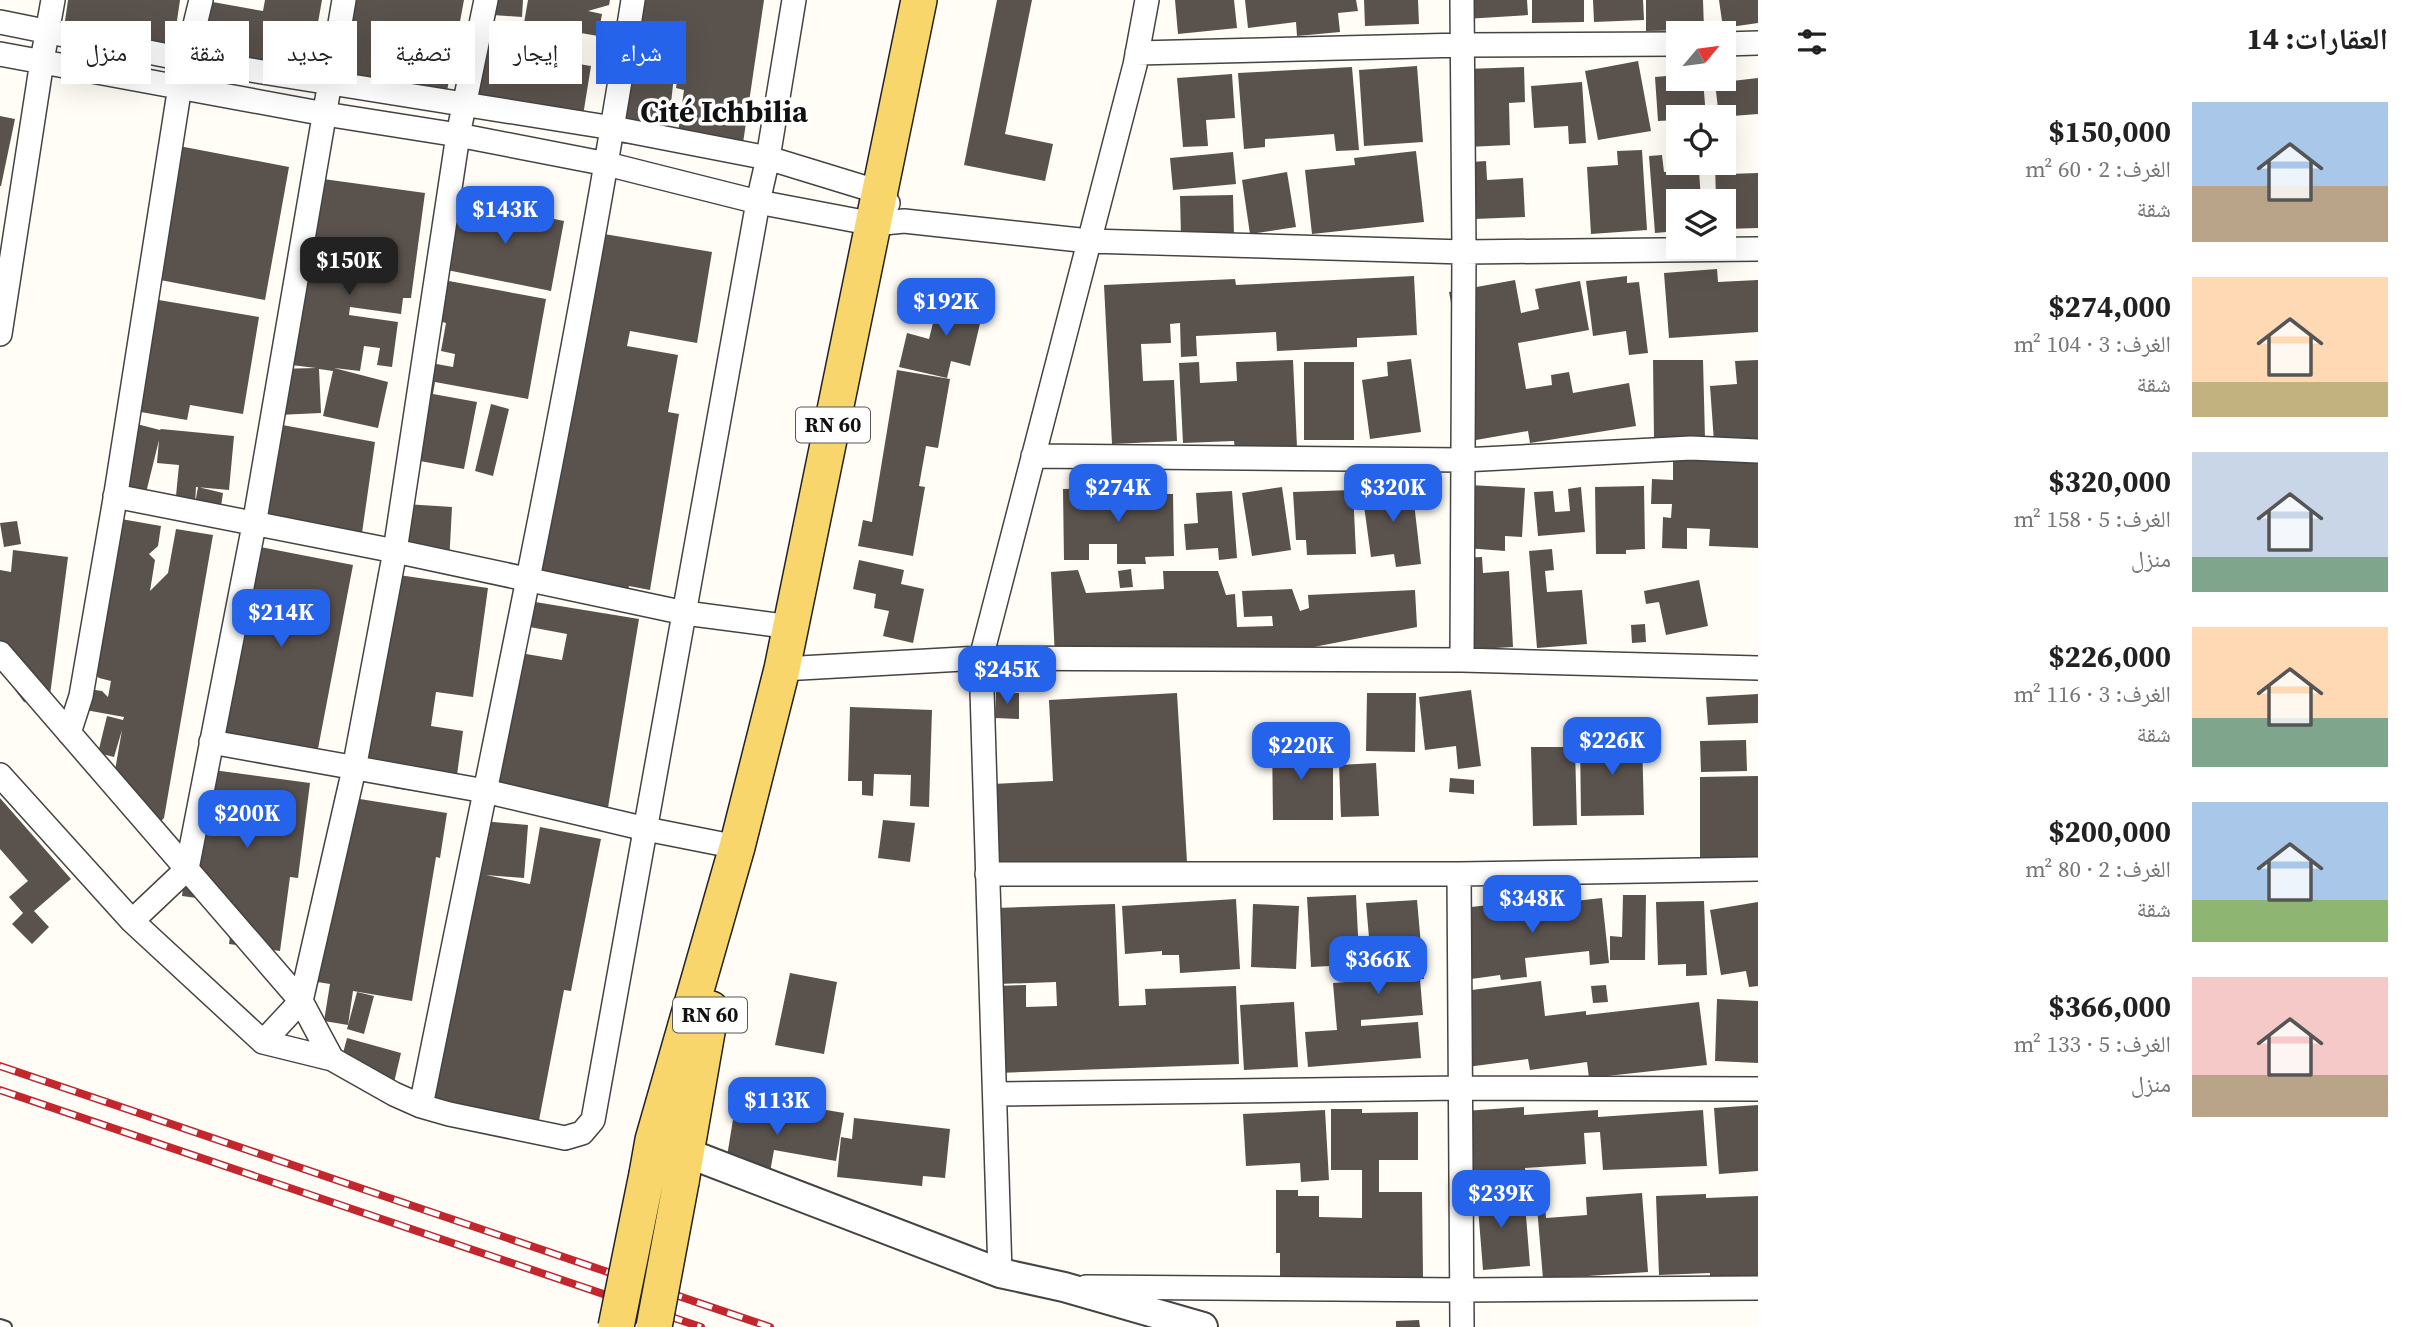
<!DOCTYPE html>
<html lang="ar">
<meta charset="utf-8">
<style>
:root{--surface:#fff;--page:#f6f6f6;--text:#222;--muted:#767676;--accent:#2563eb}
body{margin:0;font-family:"Source Serif 4","Noto Naskh Arabic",serif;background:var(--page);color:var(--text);direction:rtl;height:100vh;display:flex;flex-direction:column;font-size:26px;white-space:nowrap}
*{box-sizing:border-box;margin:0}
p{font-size:23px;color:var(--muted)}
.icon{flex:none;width:38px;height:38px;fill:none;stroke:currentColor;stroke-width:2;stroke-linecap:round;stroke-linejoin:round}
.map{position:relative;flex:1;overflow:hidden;direction:ltr}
.drawer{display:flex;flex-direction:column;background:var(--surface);width:665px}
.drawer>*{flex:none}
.banner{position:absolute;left:21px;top:21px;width:665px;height:63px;direction:rtl;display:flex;gap:14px}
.needle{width:46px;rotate:61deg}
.fabs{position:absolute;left:1666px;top:21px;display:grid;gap:14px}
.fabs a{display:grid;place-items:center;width:70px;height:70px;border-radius:0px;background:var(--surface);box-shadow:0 7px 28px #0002;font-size:35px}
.price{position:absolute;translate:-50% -60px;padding:0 16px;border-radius:14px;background:var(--accent);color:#fff;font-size:23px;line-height:46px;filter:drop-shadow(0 2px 4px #0008)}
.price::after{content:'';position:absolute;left:50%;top:42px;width:21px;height:16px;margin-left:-10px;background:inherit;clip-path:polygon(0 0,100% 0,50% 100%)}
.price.active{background:#222;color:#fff}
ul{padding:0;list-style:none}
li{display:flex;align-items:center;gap:21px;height:175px;padding:0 35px}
li span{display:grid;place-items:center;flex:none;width:196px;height:140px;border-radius:0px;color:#555}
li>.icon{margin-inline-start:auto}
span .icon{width:84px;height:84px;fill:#fffc;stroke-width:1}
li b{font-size:30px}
h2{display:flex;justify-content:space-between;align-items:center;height:84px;padding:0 35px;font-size:30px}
.pill{padding:0 24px;border-radius:0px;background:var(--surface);box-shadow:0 7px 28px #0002;font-size:24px;line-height:63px}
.pill.active{background:var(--accent);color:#fff}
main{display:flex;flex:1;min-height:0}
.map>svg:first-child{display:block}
.building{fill:#5a524d}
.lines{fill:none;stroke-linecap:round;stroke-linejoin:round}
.service-casing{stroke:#444;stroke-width:14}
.minor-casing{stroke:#444;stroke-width:26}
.tertiary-casing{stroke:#444;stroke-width:32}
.primary-casing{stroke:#222;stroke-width:38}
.service{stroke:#fff;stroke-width:10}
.minor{stroke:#fff;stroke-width:23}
.tertiary{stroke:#fff;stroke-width:28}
.primary{stroke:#f9d66b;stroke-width:35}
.rail-casing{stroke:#c4262e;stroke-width:8}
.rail{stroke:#fff;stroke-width:5;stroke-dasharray:16;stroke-linecap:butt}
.primary-bridge-casing{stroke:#222;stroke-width:38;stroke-linecap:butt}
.primary-bridge{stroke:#f9d66b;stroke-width:35}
.labels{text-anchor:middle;stroke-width:7;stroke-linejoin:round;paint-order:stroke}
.shield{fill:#fff;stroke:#585858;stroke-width:2}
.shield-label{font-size:21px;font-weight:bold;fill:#111}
.district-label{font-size:30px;font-weight:bold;fill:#111;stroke:#fff}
</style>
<main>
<section class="drawer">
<h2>العقارات: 14<svg class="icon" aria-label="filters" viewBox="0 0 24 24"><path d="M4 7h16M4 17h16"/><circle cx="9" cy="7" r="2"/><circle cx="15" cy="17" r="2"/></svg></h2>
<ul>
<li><span style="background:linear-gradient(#a9c7e8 60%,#b9a48a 0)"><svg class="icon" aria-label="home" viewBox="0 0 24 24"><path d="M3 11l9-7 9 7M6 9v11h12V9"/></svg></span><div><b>$150,000</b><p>الغرف: 2 · 60 m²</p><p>شقة</p></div></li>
<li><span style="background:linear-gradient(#ffd9b3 75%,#c2b280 0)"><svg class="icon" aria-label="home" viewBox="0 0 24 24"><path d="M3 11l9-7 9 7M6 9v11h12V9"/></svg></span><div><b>$274,000</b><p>الغرف: 3 · 104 m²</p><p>شقة</p></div></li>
<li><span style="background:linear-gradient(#c9d6e8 75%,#7fa58c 0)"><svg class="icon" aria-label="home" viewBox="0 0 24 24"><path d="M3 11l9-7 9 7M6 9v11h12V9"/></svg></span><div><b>$320,000</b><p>الغرف: 5 · 158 m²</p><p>منزل</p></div></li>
<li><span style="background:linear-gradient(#ffd9b3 65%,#7fa58c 0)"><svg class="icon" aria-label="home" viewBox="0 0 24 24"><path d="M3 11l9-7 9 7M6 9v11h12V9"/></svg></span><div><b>$226,000</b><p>الغرف: 3 · 116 m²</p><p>شقة</p></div></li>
<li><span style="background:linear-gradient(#a9c7e8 70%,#8fb573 0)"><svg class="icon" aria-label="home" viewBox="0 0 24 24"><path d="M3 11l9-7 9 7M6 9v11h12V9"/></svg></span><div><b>$200,000</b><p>الغرف: 2 · 80 m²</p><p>شقة</p></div></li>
<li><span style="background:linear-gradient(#f6c9c9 70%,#b9a48a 0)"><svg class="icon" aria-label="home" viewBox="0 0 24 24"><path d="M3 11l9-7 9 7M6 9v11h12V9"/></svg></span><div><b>$366,000</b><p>الغرف: 5 · 133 m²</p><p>منزل</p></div></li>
</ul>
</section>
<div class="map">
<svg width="1758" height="1327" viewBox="0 0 1758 1327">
<rect width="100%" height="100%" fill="#fffdf5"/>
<path class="building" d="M68,0H180L172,55L112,56L61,49Z
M265,0H322L308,79L197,60L207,1L263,11Z
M350,0H464L447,91L336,83Z
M494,0H523L522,17L493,15Z
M528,0H610L609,5L588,11L602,14L598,36L524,23Z
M639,0H764L742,150L677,140L684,90L676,88L678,73L654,70L659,38L634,34Z
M997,0H1032L1005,134L1053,144L1045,181L964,165Z
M1175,0H1234L1237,28L1178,34Z
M1245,0H1356L1358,11L1338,13L1340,32L1297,36L1296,22L1248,28Z
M1364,0H1418L1419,24L1365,26Z
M1463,0H1527L1528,15L1465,19Z
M1532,0H1584V22L1532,23Z
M1593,0H1643L1644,20L1594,22Z
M1646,0H1703L1704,30L1646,31Z
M1719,0H1758V23L1723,28Z
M484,49L591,66L581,128L474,111Z
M630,50L650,52L648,73L674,76L666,148L610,142Z
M1638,61L1651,131L1598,140L1585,71Z
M1417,66L1423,142L1364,146L1359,70Z
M1352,67L1359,150L1336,151L1334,134L1265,139V147L1244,149L1238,73Z
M1524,67L1525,102L1509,103L1510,145L1467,147L1465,69Z
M1232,74L1235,118L1206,120L1208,146L1183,147L1177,78Z
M1678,75V79H1703L1706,117H1678V120L1658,121L1655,77Z
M1758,78V114L1719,117L1715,83Z
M1582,82L1586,143L1569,144L1568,126L1534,128L1531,86Z
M0,116L15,119L1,186H0Z
M179,146L289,167L265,300L155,279Z
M1642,150L1647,230L1591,234L1587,167L1618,165L1617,151Z
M1416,151L1424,222L1312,234L1305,170L1355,165L1354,158Z
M1233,152L1236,184L1173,190L1170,158Z
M1724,154H1728V174L1758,173V228L1724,229V201H1716L1715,163H1724Z
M1662,155L1664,172L1699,170L1701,201H1678V231L1655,233L1649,156Z
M1486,161L1487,180L1523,178L1525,217L1474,219L1471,162Z
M1287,172L1296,227L1250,234L1242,180Z
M316,178L425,193L411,298H403L401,314L350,307L349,315L398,322L392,367L377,365L380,348L364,346L360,371L334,368L388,382L378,428L323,416L333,371L319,369L321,413L278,415L276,369L316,368L283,364Z
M1233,195L1234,236H1181L1180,196Z
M460,200L564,221L551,291L447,270Z
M586,231L712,252L697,343L630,331L627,346L678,355L668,412L679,414L650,590L629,586L627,595L529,579Z
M1717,269L1718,282L1758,280V332L1669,338L1664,273Z
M1414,276L1417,335L1357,338V347L1277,351L1276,332L1196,336L1197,356L1181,357L1180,323L1170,324L1171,343L1141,344L1143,381L1174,380L1177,441L1112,444L1104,285L1235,279L1236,285Z
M1627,276V283L1639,282L1648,353L1629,355L1626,331L1593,336L1586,281Z
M438,279L546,299L528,399L435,382L433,394L477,402L464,469L420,461L413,502L420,361L453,367L455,354L441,351L446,323L431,319Z
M1515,280L1521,313L1539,309L1535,289L1580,281L1589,330L1518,343L1526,389L1552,385L1551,375L1569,372L1573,393L1629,383L1636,426L1530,443L1528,431L1476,440L1449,292Z
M955,291L986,298L970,366L951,361L947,378L899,367L907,333L929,339L936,311L949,314Z
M147,298L259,317L243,414L190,405L187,420L129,410Z
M1411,359L1421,432L1370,439L1362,380L1388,376L1387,362Z
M1293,360L1297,447L1235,450L1234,441L1183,443L1179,363L1199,362L1200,383L1237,381L1236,362Z
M1653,360H1703L1705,439H1654Z
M1758,360V439L1714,442L1710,386L1737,384L1735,361Z
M1304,362H1354V440H1304Z
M897,370L950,379L938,448L926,446L919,486L925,487L913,556L858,546L863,520L872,522Z
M491,404L509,409L493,476L475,471Z
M129,422L160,430L161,429L234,436L229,490L196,487L195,504L198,487L223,493L220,513L175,506L179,465L157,463L159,440L144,501L111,492Z
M266,422L375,442L362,533L318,525H248Z
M1673,458L1758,462V548L1709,546L1710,529L1687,528V549L1662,548L1663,517L1671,518L1672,504H1651L1652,479L1673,480Z
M1412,485L1421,564L1396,567L1394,554L1371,557L1362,491Z
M1469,485L1525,488L1522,537L1505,536V551L1466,548Z
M1644,486L1645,549L1626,550V554H1596L1595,487Z
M1282,487L1291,550L1252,556L1242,493Z
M1581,487L1585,532L1538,536L1534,492L1553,491L1555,512L1570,511L1568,489Z
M1118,488V494H1173L1174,556L1145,557L1146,564H1117V544H1089V560H1064L1063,489Z
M1353,490L1356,554L1307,555L1306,540H1296L1293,492Z
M1232,491L1237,558L1219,560L1218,548L1186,550L1184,524L1198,523L1196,493Z
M390,503L452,507L449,564L386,560Z
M104,516L161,526L158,546L149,554L155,560L150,591L168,573L176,529L213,535L164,818L146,836L110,799L122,730L114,757L98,753L107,716L123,720L124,717L80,709L76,687L102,691L108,697L111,681L99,678L80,659Z
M17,521L21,544L4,547L0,523Z
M245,544L353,565L317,754L209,733Z
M1552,549L1554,570L1545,571L1547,592L1582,590L1587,644L1537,648L1529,551Z
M13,550L68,557L50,695L40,704L24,702L0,670V570L11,572Z
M1482,557L1483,573L1509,571L1513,647L1462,650L1457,558Z
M859,560L904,570L901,584L924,589L913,643L883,636L889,611L874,608L876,594L853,589Z
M1131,569L1133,587L1120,588L1118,571Z
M1078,570L1086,593L1164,589L1163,571H1218L1226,595L1235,594L1237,627L1273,626L1272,616L1244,617L1242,591L1292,589L1300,611L1309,608L1308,595L1415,590L1417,627L1298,650H1277L1284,648L1055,658L1051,572Z
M378,572L488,588L473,697L436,692L431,726L463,731L454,797L393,788L396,769L351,763Z
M1699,580L1708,626L1666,635L1659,602L1646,604L1644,591Z
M523,600L639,619L605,826L533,814L536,796L486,788L508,651L562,660L567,634L519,625Z
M1645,624L1646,642L1632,643L1631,625Z
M1471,690L1481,766L1458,769L1456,746L1425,750L1419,697Z
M996,692L1019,693V719L995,718Z
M1177,693L1187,862L997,870L992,784L1053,781L1049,700Z
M1367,693H1416L1415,752L1366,751Z
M1758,694V723L1708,725L1706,697Z
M850,707L932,710L929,807L910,806L911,775L874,774L873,796L862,795V781H848Z
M1272,736H1306V756H1333V820H1273Z
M1642,737L1644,815L1581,816L1580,738Z
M1746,740L1747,771L1701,772L1700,741Z
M1531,747H1575L1577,825L1533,826Z
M1376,763L1379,816L1341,817L1339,765Z
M198,768L310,783L298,878L290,877L280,951L229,944L234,903L182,896Z
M1758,776V865L1700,866V777Z
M1450,778L1474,780V794L1449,792Z
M335,795L447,813L440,858L436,857L412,1001L353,991L348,1025L324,1021L330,984L305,980Z
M0,798L71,879L34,911L49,927L32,944L12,924L23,913L9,897L28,881L0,849Z
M472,820L528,825L524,878L486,875L530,884L540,827L601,839L571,991L564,990L537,1131L418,1107Z
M883,820L915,823L910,862L878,858Z
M1356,895L1359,955L1330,956V966L1311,967L1307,897Z
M1623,895H1646L1645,960H1610V936L1622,937Z
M1602,898L1609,963L1590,965L1589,951L1525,958L1527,977L1501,980L1500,975L1471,979L1463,908L1530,900V906Z
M1236,899L1240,969L1180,973L1179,955H1162V951L1125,954L1122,906Z
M1417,900L1424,979H1420L1423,1015L1361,1020V1026L1418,1022L1421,1058L1308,1067L1305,1032L1337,1030L1333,983L1359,981L1358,958L1377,957L1378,972L1388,971L1386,947L1370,949L1366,903Z
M1704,901L1707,975L1686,976V964L1658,965L1656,902Z
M1758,902V986L1749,987L1746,971L1721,975L1710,910Z
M1115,904L1119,1006L1146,1005L1145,989L1236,986L1239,1064L997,1073L994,986L1026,985V1007L1057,1006L1056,982L998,984L995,908Z
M1253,904L1299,906L1296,969L1251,967Z
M790,973L837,982L824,1054L775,1045Z
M1541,981L1545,1016L1586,1011V1015L1699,1002L1707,1065L1589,1078L1587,1062L1530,1070L1528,1059L1467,1067L1464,991Z
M1606,985L1608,1002L1593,1003L1591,986Z
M357,992L374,996L364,1034L347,1029Z
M1717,999L1758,1001V1063L1715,1061Z
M1294,1002L1298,1067L1244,1070L1240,1005Z
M347,1038L401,1053L392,1091L337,1076Z
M737,1095L844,1113L836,1161L774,1150L767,1189L723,1181Z
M1758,1105V1171L1719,1174L1714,1108Z
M1524,1107V1115L1598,1110V1117L1703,1110L1707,1166L1603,1170L1600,1132L1584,1133L1586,1164L1525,1168L1526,1183L1507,1185L1506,1172L1468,1174L1464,1111Z
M1331,1109H1362V1113L1418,1112V1160H1379V1192H1422L1423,1277H1280V1253H1276V1190H1298V1196H1319V1217L1362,1218V1170H1331Z
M1325,1110L1329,1180L1301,1182L1300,1163L1246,1166L1243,1114Z
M854,1118L950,1129L945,1178L923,1176L922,1186L837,1177L841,1137L852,1139Z
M1489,1181L1491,1205L1525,1203L1530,1266L1483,1270L1477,1195L1466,1196L1465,1183Z
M1642,1193L1648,1272L1543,1279L1536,1195H1544L1546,1218L1587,1215L1586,1197Z
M1706,1194V1198L1758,1196V1277L1710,1279V1273L1659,1275L1656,1196Z
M1419,1320L1420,1327H1396V1321Z"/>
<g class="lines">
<g class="service-casing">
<path id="service" d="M0,1325L6,1327"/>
</g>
<g class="minor-casing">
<path id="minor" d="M633,0C575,371 495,738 421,1106L449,1114L565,1138L582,1133L593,1120L758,202L768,158L794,0
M0,22L188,60L613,128L768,158L879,192L888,203
M1724,44L1758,43
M1137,53L1463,45L1678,44
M0,54L325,114L458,135L607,164L758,202L874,224L904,221L1089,241L1464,252L1758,249
M0,334L42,61L53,0
M1033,456L1463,460L1691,448L1758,451
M115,496L395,551L685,613L791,627
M0,653L301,1001L332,1059
M1462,660L1758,668
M782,669L981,658L1462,660L1464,252L1462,0
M69,733L81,696L116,493L180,86L201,0
M211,742L485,791L646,829L737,847
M0,775L132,921L263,1042L332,1059L394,1094L421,1106
M987,874H1459L1758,869
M1459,874L1462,1327
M132,921L187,869L254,525L344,0
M263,1042L301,1001L354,769L395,551L458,135L486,0
M996,1094L1460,1088L1758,1089
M1000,1273L981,658L1135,65L1147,0
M1086,1287L1462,1290L1758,1288"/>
</g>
<g class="tertiary-casing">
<path id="tertiary" d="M669,1146L1000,1273L1064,1287L1203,1327"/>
</g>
<g class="primary-casing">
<path id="primary" d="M647,1174L653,1140L737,847L782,669L919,0
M681,1182L711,1009"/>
</g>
<use href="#service" class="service"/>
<use href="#minor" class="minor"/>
<use href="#tertiary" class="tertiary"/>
<use href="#primary" class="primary"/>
<g class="rail-casing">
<path id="rail" d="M0,1066L770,1327
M0,1090L701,1327"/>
</g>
<use href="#rail" class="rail"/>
<g class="primary-bridge-casing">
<path id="primary-bridge" d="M616,1327L647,1174
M654,1327L681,1182"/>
</g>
<use href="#primary-bridge" class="primary-bridge"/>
</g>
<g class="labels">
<g class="shield">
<rect x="796" y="407.5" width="74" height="35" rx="5"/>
<rect x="673" y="997.5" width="74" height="35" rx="5"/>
</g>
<g class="shield-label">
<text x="833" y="432">RN 60</text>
<text x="710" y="1022">RN 60</text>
</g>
<g class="district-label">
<text x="724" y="122">Cité Ichbilia</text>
</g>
</g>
</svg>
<div class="fabs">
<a><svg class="needle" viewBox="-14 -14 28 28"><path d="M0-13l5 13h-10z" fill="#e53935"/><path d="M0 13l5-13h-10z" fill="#767676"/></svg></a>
<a><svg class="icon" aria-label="locate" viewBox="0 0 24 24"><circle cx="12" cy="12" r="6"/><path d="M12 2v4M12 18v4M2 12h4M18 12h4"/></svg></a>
<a><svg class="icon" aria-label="layers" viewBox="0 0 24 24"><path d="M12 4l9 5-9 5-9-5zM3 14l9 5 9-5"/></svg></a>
</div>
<b class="price" style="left:505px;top:246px">$143K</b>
<b class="price active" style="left:349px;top:297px">$150K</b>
<b class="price" style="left:946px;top:338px">$192K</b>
<b class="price" style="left:1118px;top:524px">$274K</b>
<b class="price" style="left:1393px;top:524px">$320K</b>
<b class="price" style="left:281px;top:649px">$214K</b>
<b class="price" style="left:1007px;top:706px">$245K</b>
<b class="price" style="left:1612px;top:777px">$226K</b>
<b class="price" style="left:1301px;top:782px">$220K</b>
<b class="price" style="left:247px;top:850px">$200K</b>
<b class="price" style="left:1532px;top:935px">$348K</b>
<b class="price" style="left:1378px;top:996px">$366K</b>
<b class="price" style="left:777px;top:1137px">$113K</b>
<b class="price" style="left:1501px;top:1230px">$239K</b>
<div class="banner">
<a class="pill active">شراء</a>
<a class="pill">إيجار</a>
<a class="pill">تصفية</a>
<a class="pill">جديد</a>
<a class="pill">شقة</a>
<a class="pill">منزل</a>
</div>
</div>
</main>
